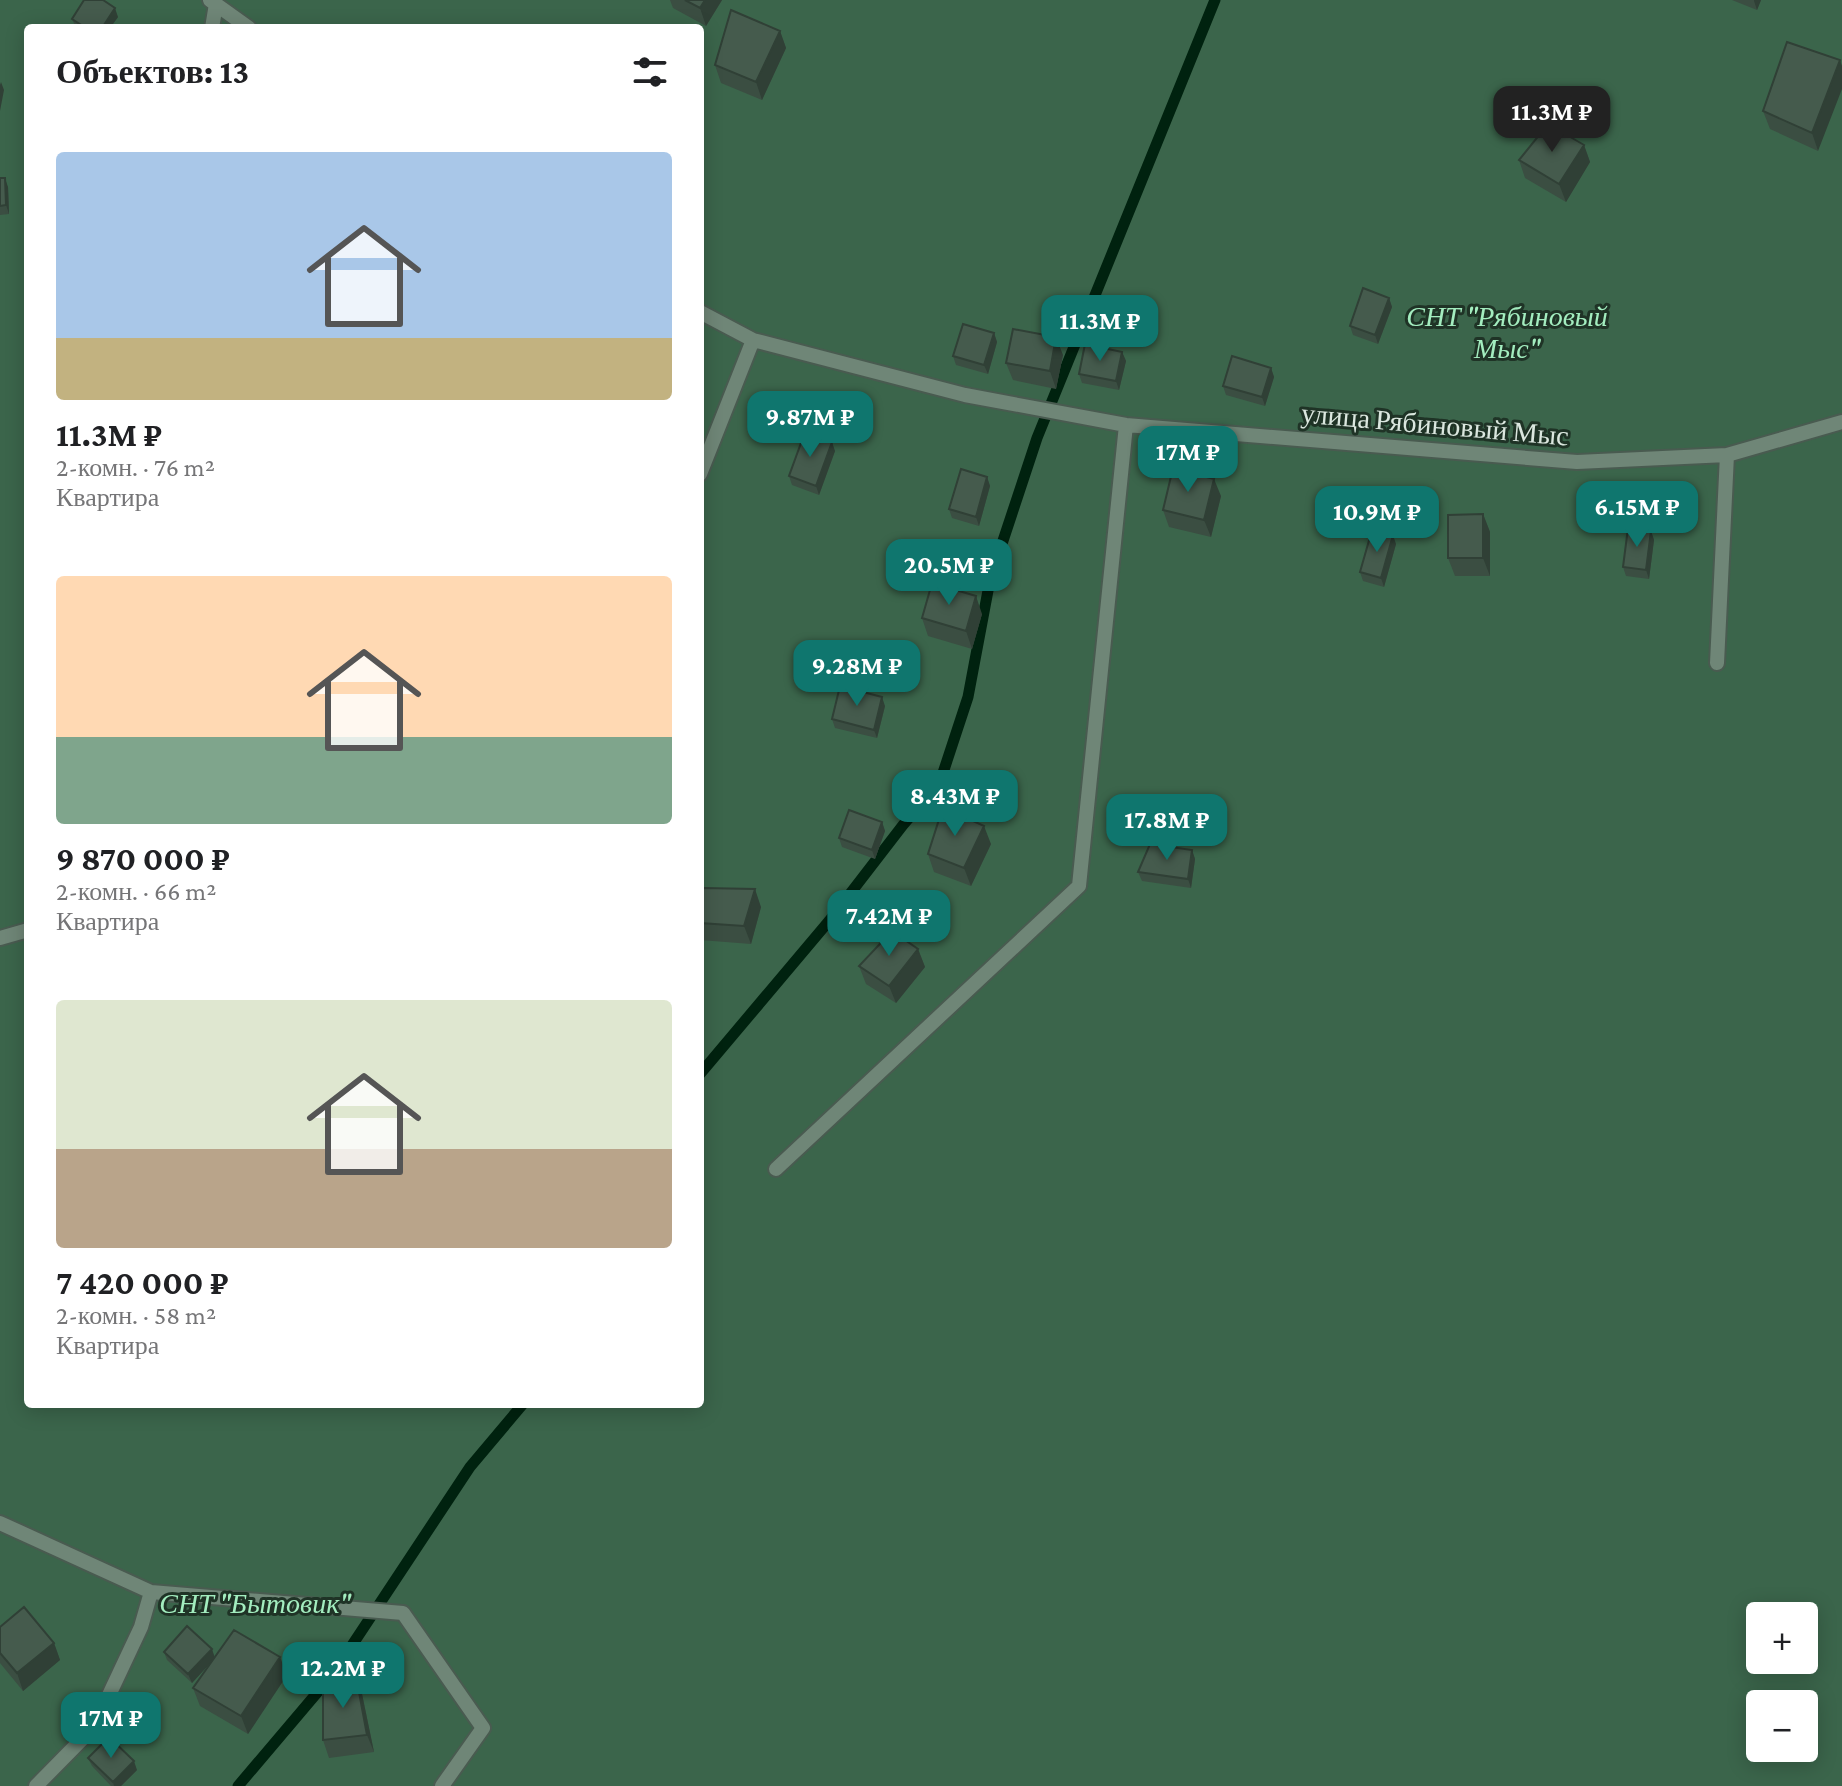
<!DOCTYPE html>
<html lang="ru">
<meta charset="utf-8">
<style>
:root{--surface:#fff;--page:#f2f2f2;--text:#202124;--muted:#757577;--accent:#0f766e}
body{margin:0;font-family:"Crimson Pro",serif;background:var(--page);color:var(--text);height:100vh;display:flex;flex-direction:column;font-size:30px;white-space:nowrap}
*{box-sizing:border-box;margin:0}
p{font-size:26px;color:var(--muted)}
.icon{flex:none;width:44px;height:44px;fill:none;stroke:currentColor;stroke-width:2;stroke-linecap:round;stroke-linejoin:round}
.map{position:relative;flex:1;overflow:hidden}
.side{position:absolute;left:24px;top:24px;width:680px;height:1384px;display:flex;flex-direction:column;background:var(--surface);border-radius:8px;box-shadow:0 4px 20px #0003}
.side>*{flex:none}
.tools{position:absolute;left:1746px;top:1602px;display:grid;gap:16px}
.tools a{display:grid;place-items:center;width:72px;height:72px;border-radius:8px;background:var(--surface);box-shadow:0 4px 20px #0003;font-size:40px}
.price{position:absolute;translate:-50% -68px;padding:0 18px;border-radius:16px;background:var(--accent);color:#fff;font-size:26px;line-height:52px;filter:drop-shadow(0 2px 4px #0008)}
.price::after{content:'';position:absolute;left:50%;top:48px;width:24px;height:18px;margin-left:-12px;background:inherit;clip-path:polygon(0 0,100% 0,50% 100%)}
.price.on{background:#222;color:#fff}
ul{padding:0;list-style:none}
li{display:grid;align-content:center;gap:16px;height:424px;padding:0 32px}
li span{display:grid;place-items:center;height:248px;border-radius:8px;color:#555}
li>.icon{margin-inline-start:auto}
span .icon{width:144px;height:144px;fill:#fffc;stroke-width:1}
li b{font-size:34px}
h2{display:flex;justify-content:space-between;align-items:center;height:96px;padding:0 32px;font-size:34px}
.map>svg:first-child{display:block}
.green{fill:#3b654b;fill-rule:evenodd}
.lines{fill:none;stroke-linecap:round;stroke-linejoin:round}
.stream{stroke:#00220f;stroke-width:11}
.lane-casing{stroke:#495b50;stroke-width:18}
.lane{stroke:#6f8677;stroke-width:14}
.wall{fill:#3b4e42}
.shaded-wall{fill:#304036}
.building{fill:#455b4d;stroke:#304036;stroke-width:2}
.labels{text-anchor:middle;stroke-width:6;stroke-linejoin:round;paint-order:stroke}
.park-label{font-size:28px;font-style:italic;fill:#a3edbf;stroke:#1f3326}
.street-label{font-size:28px;fill:#dbe7df;stroke:#1f3326}
</style>
<div class="map">
<svg width="1842" height="1786" viewBox="0 0 1842 1786">
<rect width="100%" height="100%" fill="#293d30"/>
<path class="green" d="M0,0H1842V1786H0ZM28,28H700V1404H28ZM1760,1616H1804V1660H1760ZM1760,1704H1804V1748H1760Z"/>
<g class="lines">
<path class="stream" d="M700,1074L829,921L903,825L940,782L968,697L990,580L1037,438L1215,0
M238,1786L333,1674L470,1467L523,1404"/>
<g class="lane-casing">
<path id="lane" d="M210,0L249,28
M212,28L216,4
M700,312L753,340L965,395L1126,425L1577,462L1727,455L1842,422
M700,474L753,340
M1717,663L1727,455
M0,938L28,930
M776,1169L1079,886L1126,425
M0,1523L151,1592L403,1613L483,1728L442,1786
M36,1786L94,1727L141,1627L151,1592"/>
</g>
<use href="#lane" class="lane"/>
</g>
<path class="wall" d="M670,0H722L706,26L673,8Z
M1732,0H1761L1757,10Z
M118,17L110,28H76L72,19Z
M780,31L786,48L762,100L721,83L715,65Z
M1787,42L1818,151L1770,129L1763,111Z
M1584,145L1590,162L1566,202L1525,178L1519,160Z
M0,178L8,187L9,214L0,215Z
M1389,298L1392,307L1378,344L1353,335L1350,326Z
M994,333L997,342L988,374L956,365L953,356Z
M1122,352L1126,361L1119,390L1082,383L1079,374Z
M1063,355L1056,389L1013,380L1006,363Z
M1271,368L1274,377L1265,406L1226,395L1223,386Z
M835,451L819,495L792,485L789,476Z
M987,477L990,486L979,526L952,518L949,509Z
M1221,496L1211,537L1169,527L1163,510Z
M1483,514L1490,532V576H1455L1448,558Z
M1651,531L1654,540L1649,579L1626,576L1623,567Z
M1396,544L1384,587L1363,581L1360,572Z
M982,614L972,649L928,636L922,618Z
M885,706L877,738L835,728L832,719Z
M882,822L885,831L875,859L842,847L839,838Z
M991,844L971,886L934,872L928,854Z
M1192,850L1195,859L1191,888L1142,881L1138,872Z
M700,899L761,907L751,944L700,940Z
M918,949L925,967L896,1003L866,984L859,966Z
M0,1627L54,1643L60,1660L23,1691L0,1663Z
M164,1652L215,1657L287,1675L248,1734L200,1706L193,1688L212,1661L192,1683L167,1660Z
M356,1676L362,1694L374,1752L329,1758L323,1740Z
M88,1758L137,1770L121,1786H111L92,1766Z"/>
<path class="shaded-wall" d="M705,0H722L706,26L700,8Z
M1754,0H1761L1757,10L1754,1Z
M115,8L118,17L110,28H102Z
M780,31L786,48L762,100L756,82Z
M1840,60L1842,66V89L1818,151L1812,133Z
M1,82L4,90L0,111V85Z
M1584,145L1590,162L1566,202L1559,184Z
M5,178L8,187L9,214L6,205Z
M1389,298L1392,307L1378,344L1375,335Z
M994,333L997,342L988,374L984,365Z
M1056,337L1063,355L1056,389L1050,371Z
M1122,352L1126,361L1119,390L1116,381Z
M1271,368L1274,377L1265,406L1262,397Z
M832,442L835,451L819,495L816,486Z
M987,477L990,486L979,526L976,517Z
M1214,479L1221,496L1211,537L1204,520Z
M1483,514L1490,532V576L1483,558Z
M1651,531L1654,540L1649,579L1646,570Z
M1393,535L1396,544L1384,587L1381,578Z
M976,596L982,614L972,649L966,631Z
M882,697L885,706L877,738L874,730Z
M882,822L885,831L875,859L872,850Z
M984,826L991,844L971,886L964,868Z
M1192,850L1195,859L1191,888L1188,879Z
M755,889L761,907L751,944L744,926Z
M918,949L925,967L896,1003L889,986Z
M54,1643L60,1660L23,1691L17,1673Z
M212,1649L215,1658L192,1683L188,1674Z
M280,1657L287,1675L248,1734L241,1716Z
M356,1676L362,1694L374,1752L367,1735Z
M134,1761L137,1770L121,1786H114L113,1782Z"/>
<path class="building" d="M84,0H103L115,8L102,28H86L72,19Z
M685,0H705L700,8Z
M731,10L780,31L756,82L715,65Z
M1787,42L1840,60L1812,133L1763,111Z
M1548,124L1584,145L1559,184L1519,160Z
M0,178H5L6,205L0,206Z
M1363,288L1389,298L1375,335L1350,326Z
M963,324L994,333L984,365L953,356Z
M1013,329L1056,337L1050,371L1006,363Z
M1085,344L1122,352L1116,381L1079,374Z
M1232,356L1271,368L1262,397L1223,386Z
M805,432L832,442L816,486L789,476Z
M1173,468L1214,479L1204,520L1163,510Z
M961,469L987,477L976,517L949,509Z
M1483,514V558H1448V515Z
M1628,528L1651,531L1646,570L1623,567Z
M1372,530L1393,535L1381,578L1360,572Z
M932,583L976,596L966,631L922,618Z
M840,686L882,697L874,730L832,719Z
M943,807L984,826L964,868L928,854Z
M849,810L882,822L872,850L839,838Z
M1150,844L1192,850L1188,879L1138,872Z
M703,888L755,889L744,926L700,923V899Z
M892,931L918,949L889,986L859,966Z
M24,1607L54,1643L17,1673L0,1653V1627Z
M187,1626L212,1649L188,1674L164,1652Z
M234,1630L280,1657L241,1716L193,1688Z
M356,1676L367,1735L323,1740V1685Z
M109,1737L134,1761L113,1782L88,1758Z"/>
<g class="labels">
<g class="park-label">
<text x="1507" y="326">СНТ "Рябиновый<tspan x="1507" dy="32">Мыс"</tspan></text>
<text x="255" y="1613">СНТ "Бытовик"</text>
</g>
<g class="street-label">
<text transform="translate(1435 424) rotate(5)" y="10">улица Рябиновый Мыс</text>
</g>
</g>
</svg>
<div class="tools">
<a>+</a>
<a>−</a>
</div>
<b class="price on" style="left:1552px;top:154px">11.3M ₽</b>
<b class="price" style="left:1100px;top:363px">11.3M ₽</b>
<b class="price" style="left:810px;top:459px">9.87M ₽</b>
<b class="price" style="left:1188px;top:494px">17M ₽</b>
<b class="price" style="left:1637px;top:549px">6.15M ₽</b>
<b class="price" style="left:1377px;top:554px">10.9M ₽</b>
<b class="price" style="left:949px;top:607px">20.5M ₽</b>
<b class="price" style="left:857px;top:708px">9.28M ₽</b>
<b class="price" style="left:955px;top:838px">8.43M ₽</b>
<b class="price" style="left:1167px;top:862px">17.8M ₽</b>
<b class="price" style="left:889px;top:958px">7.42M ₽</b>
<b class="price" style="left:343px;top:1710px">12.2M ₽</b>
<b class="price" style="left:111px;top:1760px">17M ₽</b>
<section class="side">
<h2>Объектов: 13<svg class="icon" aria-label="filters" viewBox="0 0 24 24"><path d="M4 7h16M4 17h16"/><circle cx="9" cy="7" r="2"/><circle cx="15" cy="17" r="2"/></svg></h2>
<ul>
<li><span style="background:linear-gradient(#a9c7e8 75%,#c2b280 0)"><svg class="icon" aria-label="home" viewBox="0 0 24 24"><path d="M3 11l9-7 9 7M6 9v11h12V9"/></svg></span><div><b>11.3M ₽</b><p>2-комн. · 76 m²</p><p>Квартира</p></div></li>
<li><span style="background:linear-gradient(#ffd9b3 65%,#7fa58c 0)"><svg class="icon" aria-label="home" viewBox="0 0 24 24"><path d="M3 11l9-7 9 7M6 9v11h12V9"/></svg></span><div><b>9 870 000 ₽</b><p>2-комн. · 66 m²</p><p>Квартира</p></div></li>
<li><span style="background:linear-gradient(#dfe7d0 60%,#b9a48a 0)"><svg class="icon" aria-label="home" viewBox="0 0 24 24"><path d="M3 11l9-7 9 7M6 9v11h12V9"/></svg></span><div><b>7 420 000 ₽</b><p>2-комн. · 58 m²</p><p>Квартира</p></div></li>
</ul>
</section>
</div>
